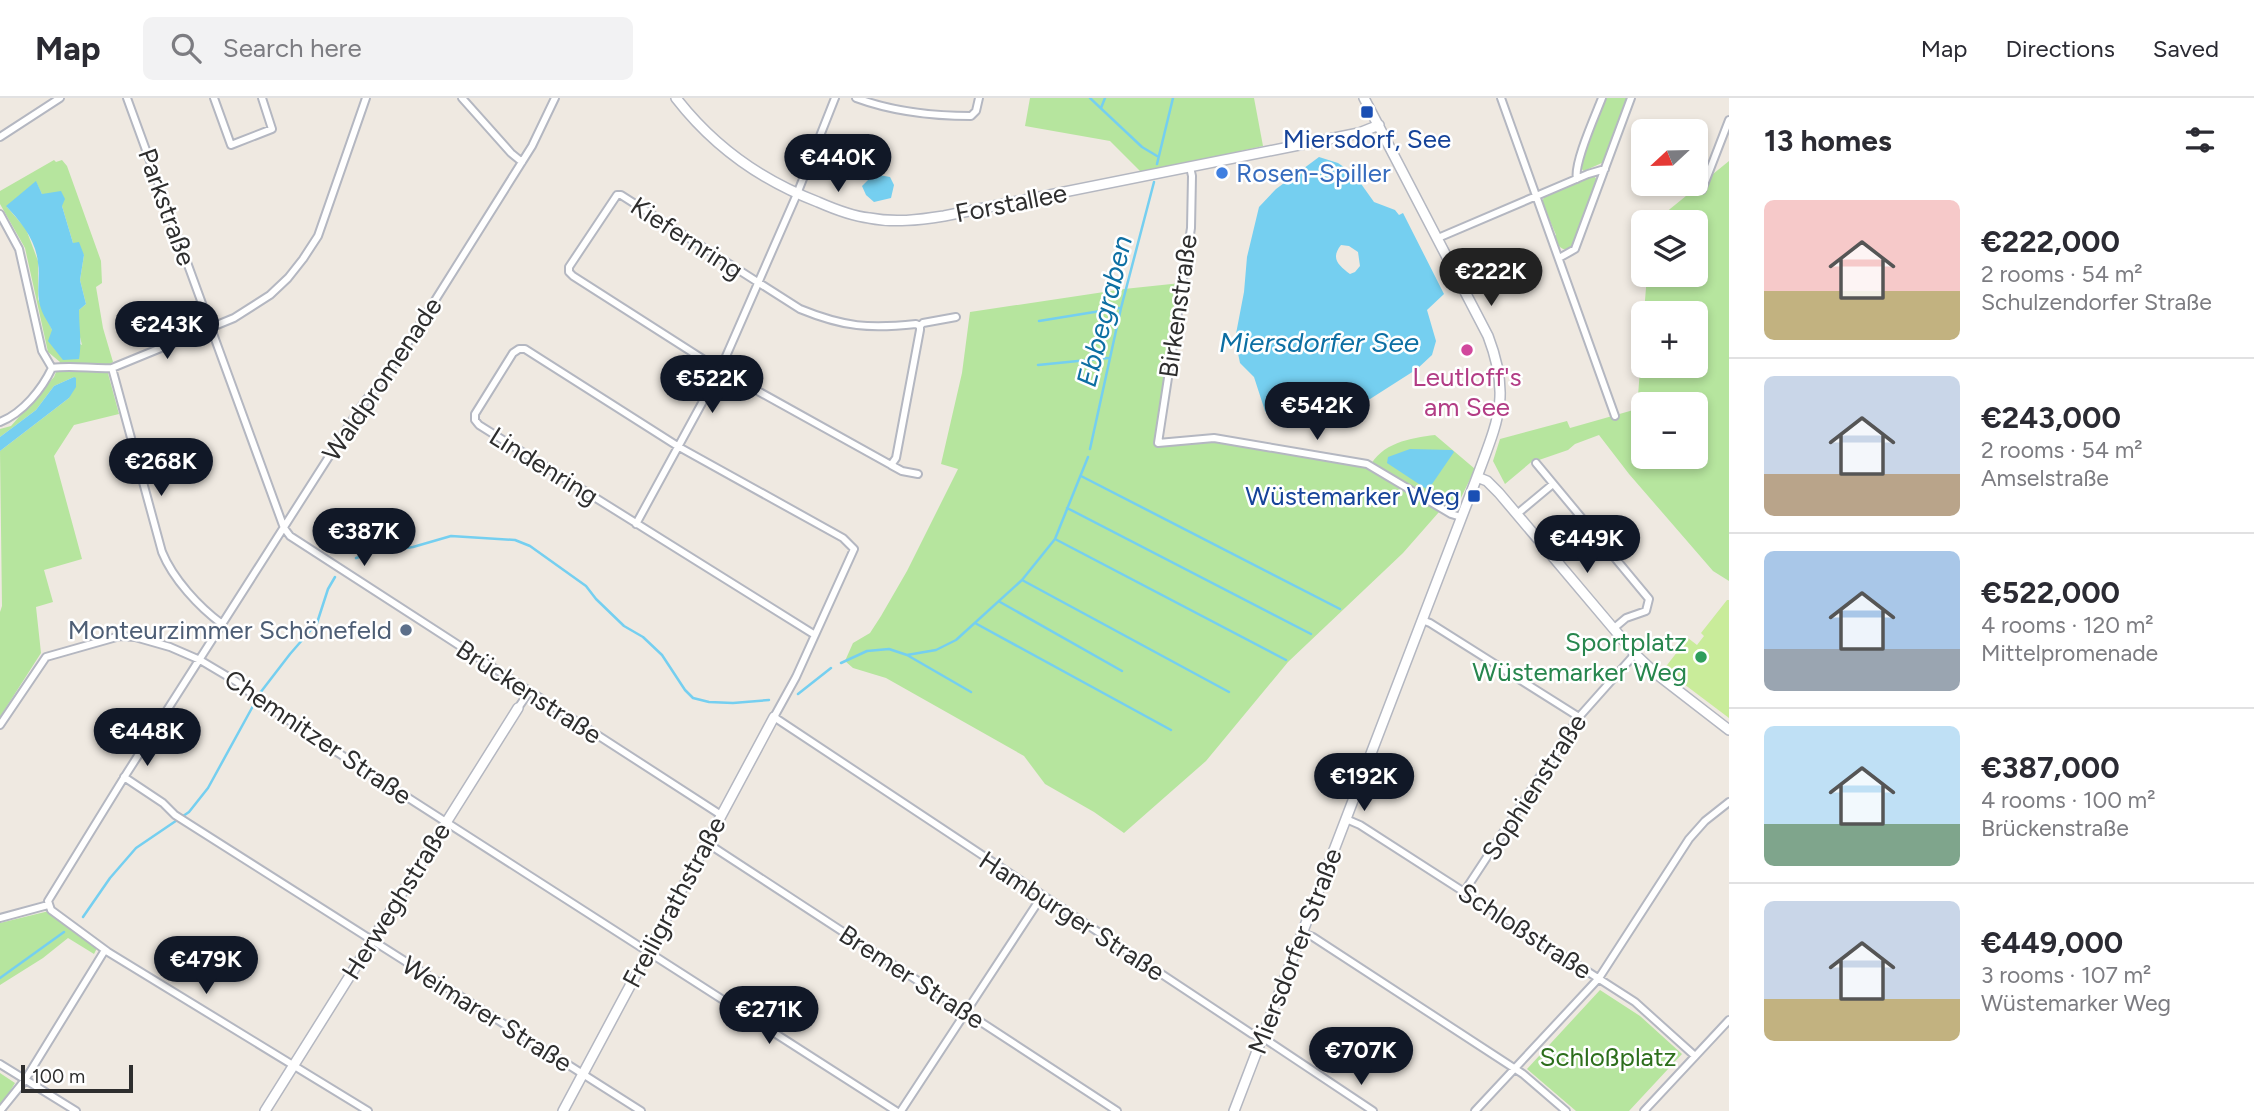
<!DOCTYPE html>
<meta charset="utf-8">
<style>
:root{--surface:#fff;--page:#f2f2f3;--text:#2b2b33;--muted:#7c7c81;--line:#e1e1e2;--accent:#111827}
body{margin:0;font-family:Figtree,sans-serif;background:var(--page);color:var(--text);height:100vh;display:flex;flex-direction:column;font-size:26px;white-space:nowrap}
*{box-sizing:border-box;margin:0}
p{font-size:23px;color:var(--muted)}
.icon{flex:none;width:38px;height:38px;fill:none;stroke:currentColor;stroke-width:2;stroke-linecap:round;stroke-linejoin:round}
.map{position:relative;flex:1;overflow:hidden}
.side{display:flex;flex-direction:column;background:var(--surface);width:525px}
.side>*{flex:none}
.needle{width:46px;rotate:248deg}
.controls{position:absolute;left:1631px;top:21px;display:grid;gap:14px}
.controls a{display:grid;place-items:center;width:77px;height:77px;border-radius:10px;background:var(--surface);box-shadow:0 4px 10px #0003;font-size:35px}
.scale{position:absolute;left:21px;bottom:18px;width:112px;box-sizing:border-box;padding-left:7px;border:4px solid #2e2e2e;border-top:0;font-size:19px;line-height:24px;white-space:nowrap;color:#2e2e2e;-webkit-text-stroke:5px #fff;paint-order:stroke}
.price{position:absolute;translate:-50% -60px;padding:0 16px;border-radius:24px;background:var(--accent);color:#fff;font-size:23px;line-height:46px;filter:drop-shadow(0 2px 4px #0008)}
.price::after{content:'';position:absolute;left:50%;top:42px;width:21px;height:16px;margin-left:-10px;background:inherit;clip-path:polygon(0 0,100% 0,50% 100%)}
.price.active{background:#222;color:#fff}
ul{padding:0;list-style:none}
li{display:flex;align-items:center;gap:21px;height:175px;padding:0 35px}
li+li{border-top:2px solid var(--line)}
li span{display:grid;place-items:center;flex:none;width:196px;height:140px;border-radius:10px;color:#555}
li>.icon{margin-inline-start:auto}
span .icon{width:84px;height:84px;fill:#fffc;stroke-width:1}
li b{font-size:30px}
h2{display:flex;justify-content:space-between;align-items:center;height:84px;padding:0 35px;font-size:30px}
header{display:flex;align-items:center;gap:42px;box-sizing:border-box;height:98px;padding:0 35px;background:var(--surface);border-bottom:2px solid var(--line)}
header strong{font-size:33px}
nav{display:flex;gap:38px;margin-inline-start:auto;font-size:24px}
.search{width:490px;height:63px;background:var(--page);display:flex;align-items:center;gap:18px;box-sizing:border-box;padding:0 24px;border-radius:10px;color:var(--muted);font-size:26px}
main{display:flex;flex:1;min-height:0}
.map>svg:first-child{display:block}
.green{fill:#b6e59e;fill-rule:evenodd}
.pitch{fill:#c9ec9a}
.water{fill:#75cff0;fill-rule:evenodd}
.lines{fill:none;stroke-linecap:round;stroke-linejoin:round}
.stream{stroke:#75cff0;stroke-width:2.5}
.street-casing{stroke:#b4b7c1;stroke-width:10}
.secondary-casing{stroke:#b4b7c1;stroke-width:12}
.street{stroke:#fff;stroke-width:6}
.secondary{stroke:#fff;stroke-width:9}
.transit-dot{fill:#1a4fb4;stroke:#fff;stroke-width:2.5}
.shop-dot{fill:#3f7fe0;stroke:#fff;stroke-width:2.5}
.hotel-dot{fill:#d1479c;stroke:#fff;stroke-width:2.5}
.service-dot{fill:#5c6f8a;stroke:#fff;stroke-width:2.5}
.leisure-dot{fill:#2e9e5b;stroke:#fff;stroke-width:2.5}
.labels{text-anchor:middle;stroke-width:5;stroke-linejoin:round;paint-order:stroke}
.transit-label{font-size:26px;fill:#164399;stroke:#fff}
.shop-label{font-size:26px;fill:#366cbe;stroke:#fff;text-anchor:start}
.street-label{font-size:26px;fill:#2e2e2e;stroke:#fff}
.hotel-label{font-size:26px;fill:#b23c85;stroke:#fff}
.service-label{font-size:26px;fill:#4e5e75;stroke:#fff;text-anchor:end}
.leisure-label{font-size:26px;fill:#27864d;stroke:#fff;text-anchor:end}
.park-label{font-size:26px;fill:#2c6e1b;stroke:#fff}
.water-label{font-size:28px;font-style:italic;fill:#0d6fa3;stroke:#fff}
</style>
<header>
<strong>Map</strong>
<div class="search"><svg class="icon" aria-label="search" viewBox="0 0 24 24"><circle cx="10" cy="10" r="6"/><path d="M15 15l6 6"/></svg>Search here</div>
<nav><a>Map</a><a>Directions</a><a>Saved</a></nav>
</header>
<main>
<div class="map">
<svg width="1729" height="1013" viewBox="0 0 1729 1013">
<rect width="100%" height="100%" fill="#efe9e1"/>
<path class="green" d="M1030,0H1254L1263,48L1142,75L1110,43L1025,28Z
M1604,0H1629L1604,64L1584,73L1579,69L1580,65Z
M54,62L56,64L62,62L67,68L101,163L102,185L96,189L103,230L113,264L106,268L119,316L74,327L54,358L82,461L44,472L53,504L36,509L41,555L0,619V514L2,508L0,353L69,300L74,279L54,288L36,312L0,339V331L11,328L54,279L60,264L48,254L25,150L0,106V93ZM36,84L42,96L62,108L73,145L84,157L80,182L86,206L79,212V235L82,247L52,232L38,201V163L26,131L7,109Z
M1729,63V483L1713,473L1629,376L1599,337L1575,346L1568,352L1539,362L1536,360L1505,386L1493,363L1500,341L1567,323L1570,330L1637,311L1643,232V268H1696V215H1644L1647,177H1696V124H1654ZM1643,306H1696V359H1643Z
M1591,78L1595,79L1598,84L1574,147L1571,150C1560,154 1558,147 1554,138L1556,137L1542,104L1544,99Z
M1181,185L1154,347L1162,348L1213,342L1369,370C1381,345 1410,340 1435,337L1475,371L1455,412L1439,414L1403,455L1288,564L1206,663L1124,735L1094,714L1045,686L1024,658L886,580L853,570L845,563L853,545L870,535L881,518L907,473L958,371L941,366L962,275L970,214L1124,191Z
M49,813L97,850L94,856L68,840L43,860L0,887V825Z
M1600,892L1640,918L1682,956L1629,1013H1576L1527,971Z
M0,975L15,985L0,1010Z"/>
<path class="pitch" d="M1727,502H1729V620L1664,571L1688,540L1697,547L1704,538L1701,535Z"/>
<path class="water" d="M833,52L844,59L842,67L837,69L829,65L826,56Z
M1319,59L1338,65L1354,76L1374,104L1395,112L1399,117L1403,115L1444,196L1427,212L1436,243L1432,257L1417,271L1334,324L1328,326H1275L1265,313L1254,279L1240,265L1235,241L1244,194L1247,159L1259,109L1276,91ZM1341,147L1349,148L1358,154L1360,168L1355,174L1350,176C1339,167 1330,161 1341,147Z
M879,77L890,79L894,87L891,100L874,104L866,97L862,88L869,81Z
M36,83L42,96L61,93L65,101L62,108L73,145L79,144L84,157L80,182L86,206L79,212C79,229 82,244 79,261L63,262L48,243L52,232C47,221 42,218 39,203C37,190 40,177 38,165C36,142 21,124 6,108Z
M74,279L76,280V289L69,300L0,353V339L36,312L54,288Z
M1410,351L1452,352L1454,354L1428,392L1387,365L1388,359Z"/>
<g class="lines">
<path class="stream" d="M1090,0L1142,49L1157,58
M1101,10L1105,0
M1157,66L1173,0
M1039,223L1119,210
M1038,267L1108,260
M1090,351L1121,210L1154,84
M1081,378L1340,511
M1067,410L1311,536
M1055,441L1286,562
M356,460L371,455L413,449L451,438L515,442L530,448L586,488L596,501L624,528L643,539L662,557L685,592L693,600L709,604L733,605L769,602
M1022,482L1229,594
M1000,504L1122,573
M975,525L1171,632
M907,557L971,594
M841,565L867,553L889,551L907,557L936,552L956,542L1022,482L1055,441L1088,359
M260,595L290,556L317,525L328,491L335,479
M798,596L831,570
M83,819L110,780L136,750L189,714L208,690L253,608
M0,880L64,834"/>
<g class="street-casing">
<path id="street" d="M127,0L284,430L290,438L721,717
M214,0L231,47L272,31L262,0
M462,0L511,55L522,64
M856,0C894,14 931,18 971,18L976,13L979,0
M1501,0L1615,318
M0,39L60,0
M1190,69L1192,78L1191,130L1158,345L1214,340L1367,366L1451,416L1461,419
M1577,81C1573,66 1596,16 1602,0
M1702,92L1729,22
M617,97H621L800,211C844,229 869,231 916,226L920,228V232L896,360L891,367L720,272L573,178L569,174V169Z
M0,116L19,151L42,253L52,270
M1438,140L1588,76L1605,71
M1559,160L1575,151L1631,0
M920,228L923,225L956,219
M52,270C72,267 92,271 112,270L234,220L270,197L288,180L303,161L318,138L366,0
M112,270L162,454C173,481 199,509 222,526
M0,324C23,315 42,291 52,270
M1536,365L1649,501L1646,513L1626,520L1613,531
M891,367L902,373L918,376
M1517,416L1553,386
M636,426L720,272L797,96L835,0
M1422,522L1430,525L1579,619
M815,537L479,327L475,322V316L513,255L519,251H525L679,349L843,440L854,451L796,579L774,619L1252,936L1268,943L1373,1013
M518,610L529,594
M0,627L46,559L120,538L135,539L170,549L200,562L237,584L260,603L315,640L896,1013
M124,679L163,705L175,717L641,1013
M1346,721L1360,727L1635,904L1695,958
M707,745L1117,1013
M1464,794L1579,619L1635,556
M0,820L48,807
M1302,835L1313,839L1523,976L1566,1013
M0,966L76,1013
M0,1013L25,982L105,852
M368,1013L108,854L51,812L48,803L125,678L360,310L399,259L434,204L532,48L555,0
M901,1013L1042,798
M1475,1013L1599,880L1689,741L1705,723L1729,704
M1644,1013L1729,922"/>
</g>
<g class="secondary-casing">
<path id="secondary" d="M676,0C714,49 760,82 818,104C834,111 851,118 869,120C894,125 919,122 944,118L1359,35L1379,27
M1477,379L1487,383L1499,395L1635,556L1654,574L1729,632
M265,1013L518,610
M563,1013L774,619
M1234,1013L1477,379C1498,322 1511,298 1488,238L1364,0"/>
</g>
<use href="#street" class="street"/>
<use href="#secondary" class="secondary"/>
</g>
<g class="transit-dot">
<rect x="1360" y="7" width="14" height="14" rx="3.5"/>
<rect x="1467" y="391" width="14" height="14" rx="3.5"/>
</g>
<circle class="shop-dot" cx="1222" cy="75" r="7"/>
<circle class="hotel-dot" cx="1467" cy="252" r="7"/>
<circle class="service-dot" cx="406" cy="532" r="7"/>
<circle class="leisure-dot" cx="1701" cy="559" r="7"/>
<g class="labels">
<g class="transit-label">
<text x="1367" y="50">Miersdorf, See</text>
<text x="1460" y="407" text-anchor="end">Wüstemarker Weg</text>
</g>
<g class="shop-label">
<text x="1236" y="84">Rosen-Spiller</text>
</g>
<g class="street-label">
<text transform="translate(1011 105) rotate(-11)" y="9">Forstallee</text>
<text transform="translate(167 109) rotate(70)" y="9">Parkstraße</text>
<text transform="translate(687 140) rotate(33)" y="9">Kiefernring</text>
<text transform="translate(1178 208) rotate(-82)" y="9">Birkenstraße</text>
<text transform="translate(382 281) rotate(-56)" y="9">Waldpromenade</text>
<text transform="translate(544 368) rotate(32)" y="9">Lindenring</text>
<text transform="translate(529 594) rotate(33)" y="9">Brückenstraße</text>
<text transform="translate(318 639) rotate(34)" y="9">Chemnitzer Straße</text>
<text transform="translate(1534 689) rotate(-57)" y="9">Sophienstraße</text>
<text transform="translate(396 803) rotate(-58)" y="9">Herweghstraße</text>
<text transform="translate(674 804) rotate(-62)" y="9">Freiligrathstraße</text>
<text transform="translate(1072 818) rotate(33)" y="9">Hamburger Straße</text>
<text transform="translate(1525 833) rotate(33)" y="9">Schloßstraße</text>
<text transform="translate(1295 853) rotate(-69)" y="9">Miersdorfer Straße</text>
<text transform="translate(912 879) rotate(33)" y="9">Bremer Straße</text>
<text transform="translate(487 916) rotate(32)" y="9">Weimarer Straße</text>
</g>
<g class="hotel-label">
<text x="1467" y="288">Leutloff's<tspan x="1467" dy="30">am See</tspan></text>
</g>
<g class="service-label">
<text x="392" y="541">Monteurzimmer Schönefeld</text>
</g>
<g class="leisure-label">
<text x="1687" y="553">Sportplatz<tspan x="1687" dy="30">Wüstemarker Weg</tspan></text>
</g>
<g class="park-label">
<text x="1608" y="968">Schloßplatz</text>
</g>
<g class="water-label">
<text transform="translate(1104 213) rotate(-76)" y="10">Ebbegraben</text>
<text x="1319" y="254">Miersdorfer See</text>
</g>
</g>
</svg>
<div class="controls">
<a><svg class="needle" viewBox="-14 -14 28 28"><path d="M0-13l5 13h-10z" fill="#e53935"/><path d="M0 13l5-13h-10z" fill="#7c7c81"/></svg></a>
<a><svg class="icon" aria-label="layers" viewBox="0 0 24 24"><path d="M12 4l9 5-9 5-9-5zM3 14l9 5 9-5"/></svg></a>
<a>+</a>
<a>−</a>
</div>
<div class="scale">100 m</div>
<b class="price" style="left:838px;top:96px">€440K</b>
<b class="price active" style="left:1491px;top:210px">€222K</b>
<b class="price" style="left:167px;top:263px">€243K</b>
<b class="price" style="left:712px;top:317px">€522K</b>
<b class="price" style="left:1317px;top:344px">€542K</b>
<b class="price" style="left:161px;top:400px">€268K</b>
<b class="price" style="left:364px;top:470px">€387K</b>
<b class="price" style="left:1587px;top:477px">€449K</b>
<b class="price" style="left:147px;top:670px">€448K</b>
<b class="price" style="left:1364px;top:715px">€192K</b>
<b class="price" style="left:206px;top:898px">€479K</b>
<b class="price" style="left:769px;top:948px">€271K</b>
<b class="price" style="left:1361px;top:989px">€707K</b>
</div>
<section class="side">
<h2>13 homes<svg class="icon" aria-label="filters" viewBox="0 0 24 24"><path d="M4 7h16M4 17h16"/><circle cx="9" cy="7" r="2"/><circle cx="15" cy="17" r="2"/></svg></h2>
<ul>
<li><span style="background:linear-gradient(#f6c9c9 65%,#c2b280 0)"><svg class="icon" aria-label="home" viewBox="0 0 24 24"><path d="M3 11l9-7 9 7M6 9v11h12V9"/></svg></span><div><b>€222,000</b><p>2 rooms · 54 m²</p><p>Schulzendorfer Straße</p></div></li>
<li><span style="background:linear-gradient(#c9d6e8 70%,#b9a48a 0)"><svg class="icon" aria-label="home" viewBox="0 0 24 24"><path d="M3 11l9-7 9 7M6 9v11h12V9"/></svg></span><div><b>€243,000</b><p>2 rooms · 54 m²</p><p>Amselstraße</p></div></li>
<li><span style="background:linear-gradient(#a9c7e8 70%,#9aa5b1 0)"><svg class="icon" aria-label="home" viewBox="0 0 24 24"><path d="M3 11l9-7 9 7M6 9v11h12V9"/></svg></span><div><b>€522,000</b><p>4 rooms · 120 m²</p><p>Mittelpromenade</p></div></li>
<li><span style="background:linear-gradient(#bfe0f5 70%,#7fa58c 0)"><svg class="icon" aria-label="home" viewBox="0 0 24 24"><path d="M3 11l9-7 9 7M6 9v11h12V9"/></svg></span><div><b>€387,000</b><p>4 rooms · 100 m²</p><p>Brückenstraße</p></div></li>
<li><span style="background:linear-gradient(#c9d6e8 70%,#c2b280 0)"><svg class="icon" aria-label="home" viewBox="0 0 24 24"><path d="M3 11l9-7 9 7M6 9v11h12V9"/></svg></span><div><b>€449,000</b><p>3 rooms · 107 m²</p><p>Wüstemarker Weg</p></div></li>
</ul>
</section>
</main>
